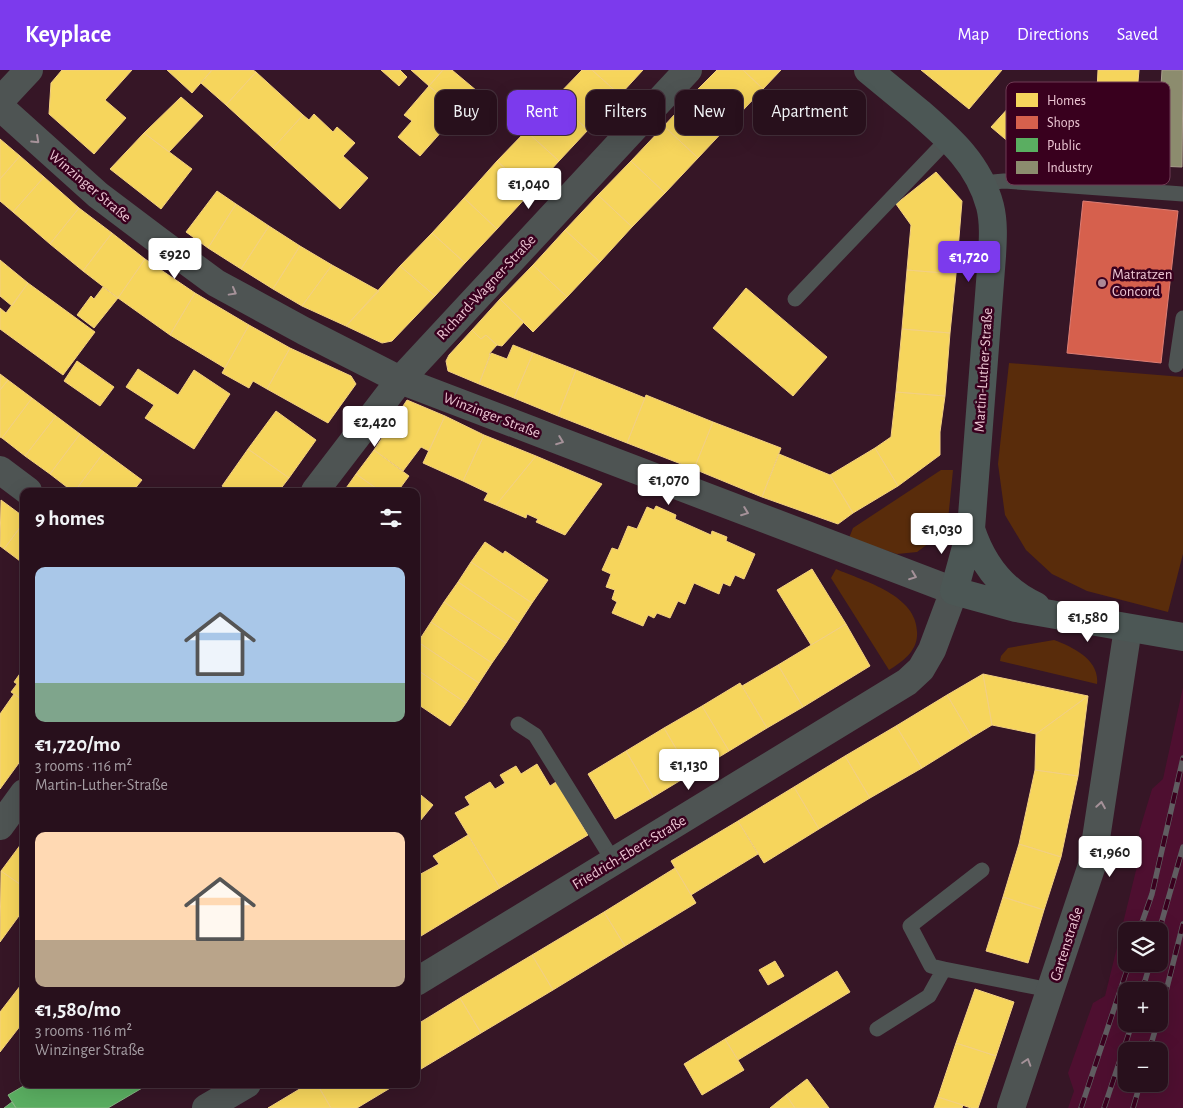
<!DOCTYPE html>
<meta charset="utf-8">
<style>
:root{--surface:#28101c;--page:#301925;--text:#f1f3f6;--muted:#a59da3;--line:#44303b;--accent:#7c3aed}
body{margin:0;font-family:"Alegreya Sans",sans-serif;background:var(--page);color:var(--text);height:100vh;display:flex;flex-direction:column;font-size:19px;white-space:nowrap}
*{box-sizing:border-box;margin:0}
p{font-size:16px;color:var(--muted)}
.icon{flex:none;width:28px;height:28px;fill:none;stroke:currentColor;stroke-width:2;stroke-linecap:round;stroke-linejoin:round}
.map{position:relative;flex:1;overflow:hidden}
.details{position:absolute;left:20px;top:418px;width:400px;height:600px;display:flex;flex-direction:column;background:var(--surface);border-radius:10px;box-shadow:0 5px 20px #0002,0 0 0 1px var(--line)}
.details>*{flex:none}
.guide{position:absolute;left:435px;top:20px;width:475px;height:45px;display:flex;gap:10px}
.tools{position:absolute;left:1118px;top:852px;display:grid;gap:10px}
.tools a{display:grid;place-items:center;width:50px;height:50px;border-radius:10px;background:var(--surface);box-shadow:0 5px 20px #0002,0 0 0 1px var(--line);font-size:25px}
.price{position:absolute;translate:-50% -42px;padding:0 11px;border-radius:5px;background:#fff;color:#222;font-size:16px;line-height:32px;filter:drop-shadow(0 1px 2px #0008)}
.price::after{content:'';position:absolute;left:50%;top:30px;width:15px;height:11px;margin-left:-8px;background:inherit;clip-path:polygon(0 0,100% 0,50% 100%)}
.price.active{background:var(--accent);color:#fff}
ul{padding:0;list-style:none}
li{display:grid;align-content:center;gap:10px;height:265px;padding:0 15px}
li span{display:grid;place-items:center;height:155px;border-radius:10px;color:#555}
li>.icon{margin-inline-start:auto}
span .icon{width:90px;height:90px;fill:#fffc;stroke-width:1}
li b{font-size:21px}
h2{display:flex;justify-content:space-between;align-items:center;height:60px;padding:0 15px;font-size:21px}
.tag{padding:0 18px;border-radius:10px;background:var(--surface);box-shadow:0 5px 20px #0002,0 0 0 1px var(--line);font-size:18px;line-height:45px}
.tag.active{background:var(--accent);color:#fff}
header{display:flex;align-items:center;gap:30px;box-sizing:border-box;height:70px;padding:0 25px;background:var(--accent);color:#fff}
header strong{font-size:24px}
nav{display:flex;gap:28px;margin-inline-start:auto;font-size:18px}
.map>svg:first-child{display:block}
.built{fill:#4e0f30;fill-rule:evenodd}
.green{fill:#592c0b}
.homes{fill:#f6d55c;stroke:#f3d080}
.shops{fill:#d6604d;stroke:#dd7e75}
.public{fill:#5aae61;stroke:#86b583}
.industry{fill:#8c8c6e;stroke:#a99d8c}
.lines{fill:none;stroke-linecap:round;stroke-linejoin:round}
.lane{stroke:#4e5453;stroke-width:15}
.street{stroke:#4e5453;stroke-width:28}
.secondary{stroke:#4c5755;stroke-width:28}
.rail-casing{stroke:#605d61;stroke-width:5.5}
.rail{stroke:#39001e;stroke-width:4;stroke-dasharray:11;stroke-linecap:butt}
.oneway{stroke:#a59299}
.poi-dot{fill:#ac8896;stroke:#39001e;stroke-width:2}
.labels{text-anchor:middle;stroke-width:5;stroke-linejoin:round;paint-order:stroke}
.street-label{font-size:15px;fill:#ecc5d3;stroke:#39001e}
.poi-label{font-size:15px;fill:#ecc5d3;stroke:#39001e;text-anchor:start}
.key{fill:#39001e;stroke:#6f3b54;stroke-width:1}
.key-label{font-size:14px;fill:#ecc5d3}
</style>
<header>
<strong>Keyplace</strong>
<nav><a>Map</a><a>Directions</a><a>Saved</a></nav>
</header>
<div class="map">
<svg width="1183" height="1038" viewBox="0 0 1183 1038">
<rect width="100%" height="100%" fill="#361626"/>
<path class="built" d="M1183,617V1038H1068L1074,1021L1068,1003L1093,933L1105,926L1142,776L1139,762L1152,719L1163,709ZM1126,861H1159V894H1126ZM1126,921H1159V954H1126ZM1126,981H1159V1014H1126Z"/>
<path class="green" d="M1009,293L1183,307V484L1168,542L1087,521L1052,504L1026,480L1005,445L998,394Z
M941,400H953L948,450L940,465L917,482L897,484L849,468L853,458Z
M836,499C866,512 920,526 917,566C916,582 902,592 889,600L831,508Z
M1054,570C1073,577 1100,590 1097,614L1000,591L1001,586L1008,578Z"/>
<path class="homes" d="M62,0H132L105,30L126,48L94,84L49,44L51,13Z
M167,0H212L192,23Z
M212,0H253L256,2L226,35L201,13Z
M381,0H400L407,7L399,16Z
M411,0H443L429,16Z
M443,0H452L477,21L459,42L429,16Z
M582,0H592L620,25L588,60L554,29Z
M592,0H643L620,25Z
M717,0H743L763,19L730,54L696,21Z
M743,0H781L763,19Z
M921,0H1002L969,39Z
M1098,0H1139L1137,23L1097,20Z
M256,2L303,45L273,78L226,35Z
M429,16L459,42L420,86L398,67L412,51L404,45Z
M696,21L730,54L698,88L664,56Z
M1021,24L1040,41L1024,85L991,57Z
M181,27L203,46L169,82L144,63Z
M554,29L588,60L559,91L526,61Z
M314,44L333,62L337,57L355,73L343,86L368,108L340,139L273,78L303,45L309,50Z
M664,56L698,88L665,123L631,91Z
M526,61L559,91L531,122L497,91Z
M144,63L192,99L161,139L110,99Z
M0,69L20,86L0,109Z
M20,86L44,107L13,142L0,131V109Z
M497,91L531,122L497,159L464,128Z
M631,91L665,123L632,157L598,125Z
M936,102L962,131L956,204L907,200L911,155L896,134Z
M44,107L79,138L50,174L13,142Z
M217,121L236,134L208,178L186,162Z
M598,125L632,157L600,192L565,160Z
M464,128L497,159L465,193L432,163Z
M236,134L269,156L241,199L208,178Z
M79,138L112,163L83,201L50,174Z
M269,156L300,176L273,219L241,199Z
M565,160L600,192L567,227L533,195Z
M112,163L145,189L118,228L83,201Z
M432,163L465,193L435,226L400,196Z
M300,176L332,195L302,236L273,219Z
M145,189L195,223L170,265L118,228Z
M0,190L28,213L12,236L0,226Z
M332,195L379,221L346,256L302,236Z
M533,195L567,227L533,262L500,229Z
M400,196L435,226L392,271L382,273L346,256Z
M907,200L956,204L950,263L902,259Z
M28,213L95,262L63,305L0,259V238L6,243Z
M103,217L118,228L94,258L77,245L91,226L94,229Z
M746,218L827,287L793,326L713,258Z
M195,223L249,255L225,298L170,265Z
M500,229L524,252L502,276L497,275L486,265L481,269L472,260Z
M249,255L290,278L267,319L253,311L249,318L222,303Z
M902,259L950,263L945,326L896,322Z
M472,260L481,269L486,265L497,275L489,284L490,285L479,314L448,301L446,291L449,285Z
M513,275L533,283L514,328L479,314L491,283L507,289Z
M290,278L351,306L356,314L328,353L267,319Z
M533,283L576,300L558,346L514,328Z
M77,291L114,317L100,336L64,311Z
M138,299L178,325L194,300L230,324L194,379L145,348L154,335L126,317Z
M576,300L645,328L627,373L558,346Z
M0,304L8,310L0,320Z
M8,310L32,328L2,368L0,367V320Z
M896,322L945,326L940,362V385L898,416L875,378L891,367Z
M646,325L713,352L694,399L627,373Z
M32,328L56,346L25,386L2,368Z
M407,330L445,346L429,381L421,377L403,401L374,380Z
M276,341L316,370L289,408L248,379Z
M56,346L80,364L50,404L25,386Z
M445,346L484,365L463,411L423,393Z
M713,352L781,378L762,427L694,399Z
M80,364L104,382L75,421H72L50,404Z
M484,365L536,386L496,435L484,430L488,423L463,411Z
M875,378L898,416L853,443L830,405Z
M248,379L289,408L279,421H230L222,416Z
M374,380L409,406L398,421H380L356,404Z
M104,382L142,410L133,421H75Z
M779,384L830,405L853,443L838,454L762,427Z
M536,386L602,414L565,465L536,452L538,449L527,444L526,448L496,435Z
M356,404L380,421H344Z
M1,430L24,447V452L4,479L0,476Z
M656,436L676,445L675,449L711,465L712,461L727,467L726,471L755,484L744,509L735,505L730,516L723,513L719,524L694,513L685,534L678,531L670,548L657,543L654,548L648,545L643,556L612,543L617,532L612,529L615,520L606,517L611,504L602,500L612,478L618,480L628,456L637,459L647,437L654,440Z
M24,452V494L4,479Z
M485,472L503,484L505,481L548,510L532,533L471,492Z
M471,492L532,533L519,553L458,512Z
M812,499L846,554L811,575L777,520Z
M458,512L519,553L506,573L444,532Z
M444,532L506,573L492,593L431,552Z
M431,552L492,593L479,613L418,572Z
M846,554L870,596L803,637L778,595Z
M418,572L479,613L466,633L416,599V574Z
M778,595L803,637L767,658L742,616Z
M24,598V631L11,622L17,614L14,612Z
M416,599L466,633L450,656L416,633Z
M983,604L1088,626L1036,664L992,655Z
M983,604L992,655L972,667L947,625Z
M740,613L767,658L729,681L702,636Z
M14,624L24,631V686L0,719V644Z
M947,625L972,667L922,698L896,656Z
M1088,626L1078,706L1035,700L1036,664Z
M702,636L729,681L691,704L664,658Z
M896,656L922,698L870,728L845,686Z
M664,658L691,704L653,727L626,681Z
M626,681L653,727L615,749L588,704Z
M845,686L870,728L819,759L794,717Z
M537,694L550,716L556,712L588,765L500,818L455,743L470,735L465,727L490,712L495,719L505,713L500,705L516,696L521,704Z
M1035,700L1078,706L1061,787L1019,774Z
M794,717L819,759L764,793L738,751Z
M416,721L433,735L416,756Z
M738,751L758,784L691,825L671,791Z
M468,765L500,818L416,869V813L420,810L417,806L439,794L433,786Z
M24,770V817L1,801Z
M1019,774L1061,787L1044,840L1003,827Z
M675,798L696,833L625,876L604,842Z
M1,801L24,817V839L0,872Z
M1003,827L1044,840L1028,893L986,881Z
M604,842L625,876L553,920L532,885Z
M532,885L553,920L481,963L460,928Z
M775,891L784,906L768,915L759,900Z
M837,901L850,922L738,990L725,969Z
M24,911V951L0,982V942Z
M975,919L1014,932L996,986L956,973Z
M460,928L481,963L416,1002V955Z
M725,969L744,1000L702,1025L684,994Z
M956,973L996,986L978,1038H971L938,1027Z
M807,1009L829,1038H795L786,1025Z
M308,1014H317L331,1038H268Z
M317,1014H397L357,1038H331Z
M786,1025L795,1038H770Z
M938,1027L963,1035L962,1038H934Z"/>
<path class="shops" d="M1083,131L1178,141L1161,293L1067,283Z"/>
<path class="public" d="M27,1014H149L108,1038H16L8,1025Z
M12,1032L16,1038H4Z"/>
<path class="industry" d="M1162,0H1183L1182,97L1156,96Z"/>
<g class="lines">
<path class="lane" d="M982,113L1004,111L1183,124
M795,229L949,68
M1176,295L1183,248
M518,654L535,665L614,792
M944,899L931,896L910,856L982,800
M877,959L929,926L944,899L1050,920"/>
<path class="street" d="M0,31L29,0
M0,37L98,125L159,171L216,213L304,261L400,310L954,521L932,580L921,599L907,612L416,912
M0,400L28,421
M315,421L400,310L688,0
M0,756L24,723
M206,1038L247,1014
M1011,1038L1092,795L1128,558"/>
<path class="secondary" d="M868,0C885,14 902,28 919,42C950,69 979,94 990,136C994,152 993,169 992,186L971,459L954,521L1016,538L1183,567
M971,459C982,493 1003,521 1036,536"/>
<g class="rail-casing">
<path id="rail" d="M1139,861L1152,824L1183,688
M1159,861L1183,777
M1142,921L1150,894
M1159,949L1183,854
M1149,981L1157,954
M1081,1038L1129,894
M1104,1038L1132,954
M1133,1038L1140,1014"/>
</g>
<use href="#rail" class="rail"/>
</g>
<defs><path id="oneway-chevron" d="M-2-3.5L2.5 0L-2 3.5" fill="none" stroke-width="1.6" stroke-linecap="round" stroke-linejoin="round" transform="scale(1.25)"/></defs>
<g class="oneway">
<use href="#oneway-chevron" transform="translate(36 70) rotate(43)"/>
<use href="#oneway-chevron" transform="translate(233 222) rotate(29)"/>
<use href="#oneway-chevron" transform="translate(560 371) rotate(21)"/>
<use href="#oneway-chevron" transform="translate(745 442) rotate(21)"/>
<use href="#oneway-chevron" transform="translate(913 506) rotate(21)"/>
<use href="#oneway-chevron" transform="translate(1101 735) rotate(-81)"/>
<use href="#oneway-chevron" transform="translate(1027 992) rotate(-72)"/>
</g>
<circle class="poi-dot" cx="1102" cy="213" r="5"/>
<g class="labels">
<g class="street-label">
<text transform="translate(90 116) rotate(40)" y="5">Winzinger Straße</text>
<text transform="translate(486 217) rotate(-47)" y="5">Richard-Wagner-Straße</text>
<text transform="translate(983 300) rotate(-86)" y="5">Martin-Luther-Straße</text>
<text transform="translate(492 345) rotate(21)" y="5">Winzinger Straße</text>
<text transform="translate(629 782) rotate(-31)" y="5">Friedrich-Ebert-Straße</text>
<text transform="translate(1066 874) rotate(-72)" y="5">Gartenstraße</text>
</g>
<g class="poi-label">
<text x="1112" y="209">Matratzen<tspan x="1112" dy="17">Concord</tspan></text>
</g>
</g>
<rect x="1006" y="12" width="164" height="103" rx="8" class="key"/>
<rect x="1016" y="23" width="22" height="14" fill="#f6d55c"/>
<rect x="1016" y="46" width="22" height="13" fill="#d6604d"/>
<rect x="1016" y="68" width="22" height="14" fill="#5aae61"/>
<rect x="1016" y="91" width="22" height="13" fill="#8c8c6e"/>
<g class="key-label">
<text x="1047" y="35">Homes</text>
<text x="1047" y="57">Shops</text>
<text x="1047" y="80">Public</text>
<text x="1047" y="102">Industry</text>
</g>
</svg>
<div class="tools">
<a><svg class="icon" aria-label="layers" viewBox="0 0 24 24"><path d="M12 4l9 5-9 5-9-5zM3 14l9 5 9-5"/></svg></a>
<a>+</a>
<a>−</a>
</div>
<b class="price" style="left:529px;top:140px">€1,040</b>
<b class="price" style="left:175px;top:210px">€920</b>
<b class="price active" style="left:969px;top:213px">€1,720</b>
<b class="price" style="left:375px;top:378px">€2,420</b>
<b class="price" style="left:669px;top:436px">€1,070</b>
<b class="price" style="left:942px;top:485px">€1,030</b>
<b class="price" style="left:1088px;top:573px">€1,580</b>
<b class="price" style="left:689px;top:721px">€1,130</b>
<b class="price" style="left:1110px;top:808px">€1,960</b>
<div class="guide">
<a class="tag">Buy</a>
<a class="tag active">Rent</a>
<a class="tag">Filters</a>
<a class="tag">New</a>
<a class="tag">Apartment</a>
</div>
<section class="details">
<h2>9 homes<svg class="icon" aria-label="filters" viewBox="0 0 24 24"><path d="M4 7h16M4 17h16"/><circle cx="9" cy="7" r="2"/><circle cx="15" cy="17" r="2"/></svg></h2>
<ul>
<li><span style="background:linear-gradient(#a9c7e8 75%,#7fa58c 0)"><svg class="icon" aria-label="home" viewBox="0 0 24 24"><path d="M3 11l9-7 9 7M6 9v11h12V9"/></svg></span><div><b>€1,720/mo</b><p>3 rooms · 116 m²</p><p>Martin-Luther-Straße</p></div></li>
<li><span style="background:linear-gradient(#ffd9b3 70%,#b9a48a 0)"><svg class="icon" aria-label="home" viewBox="0 0 24 24"><path d="M3 11l9-7 9 7M6 9v11h12V9"/></svg></span><div><b>€1,580/mo</b><p>3 rooms · 116 m²</p><p>Winzinger Straße</p></div></li>
</ul>
</section>
</div>
